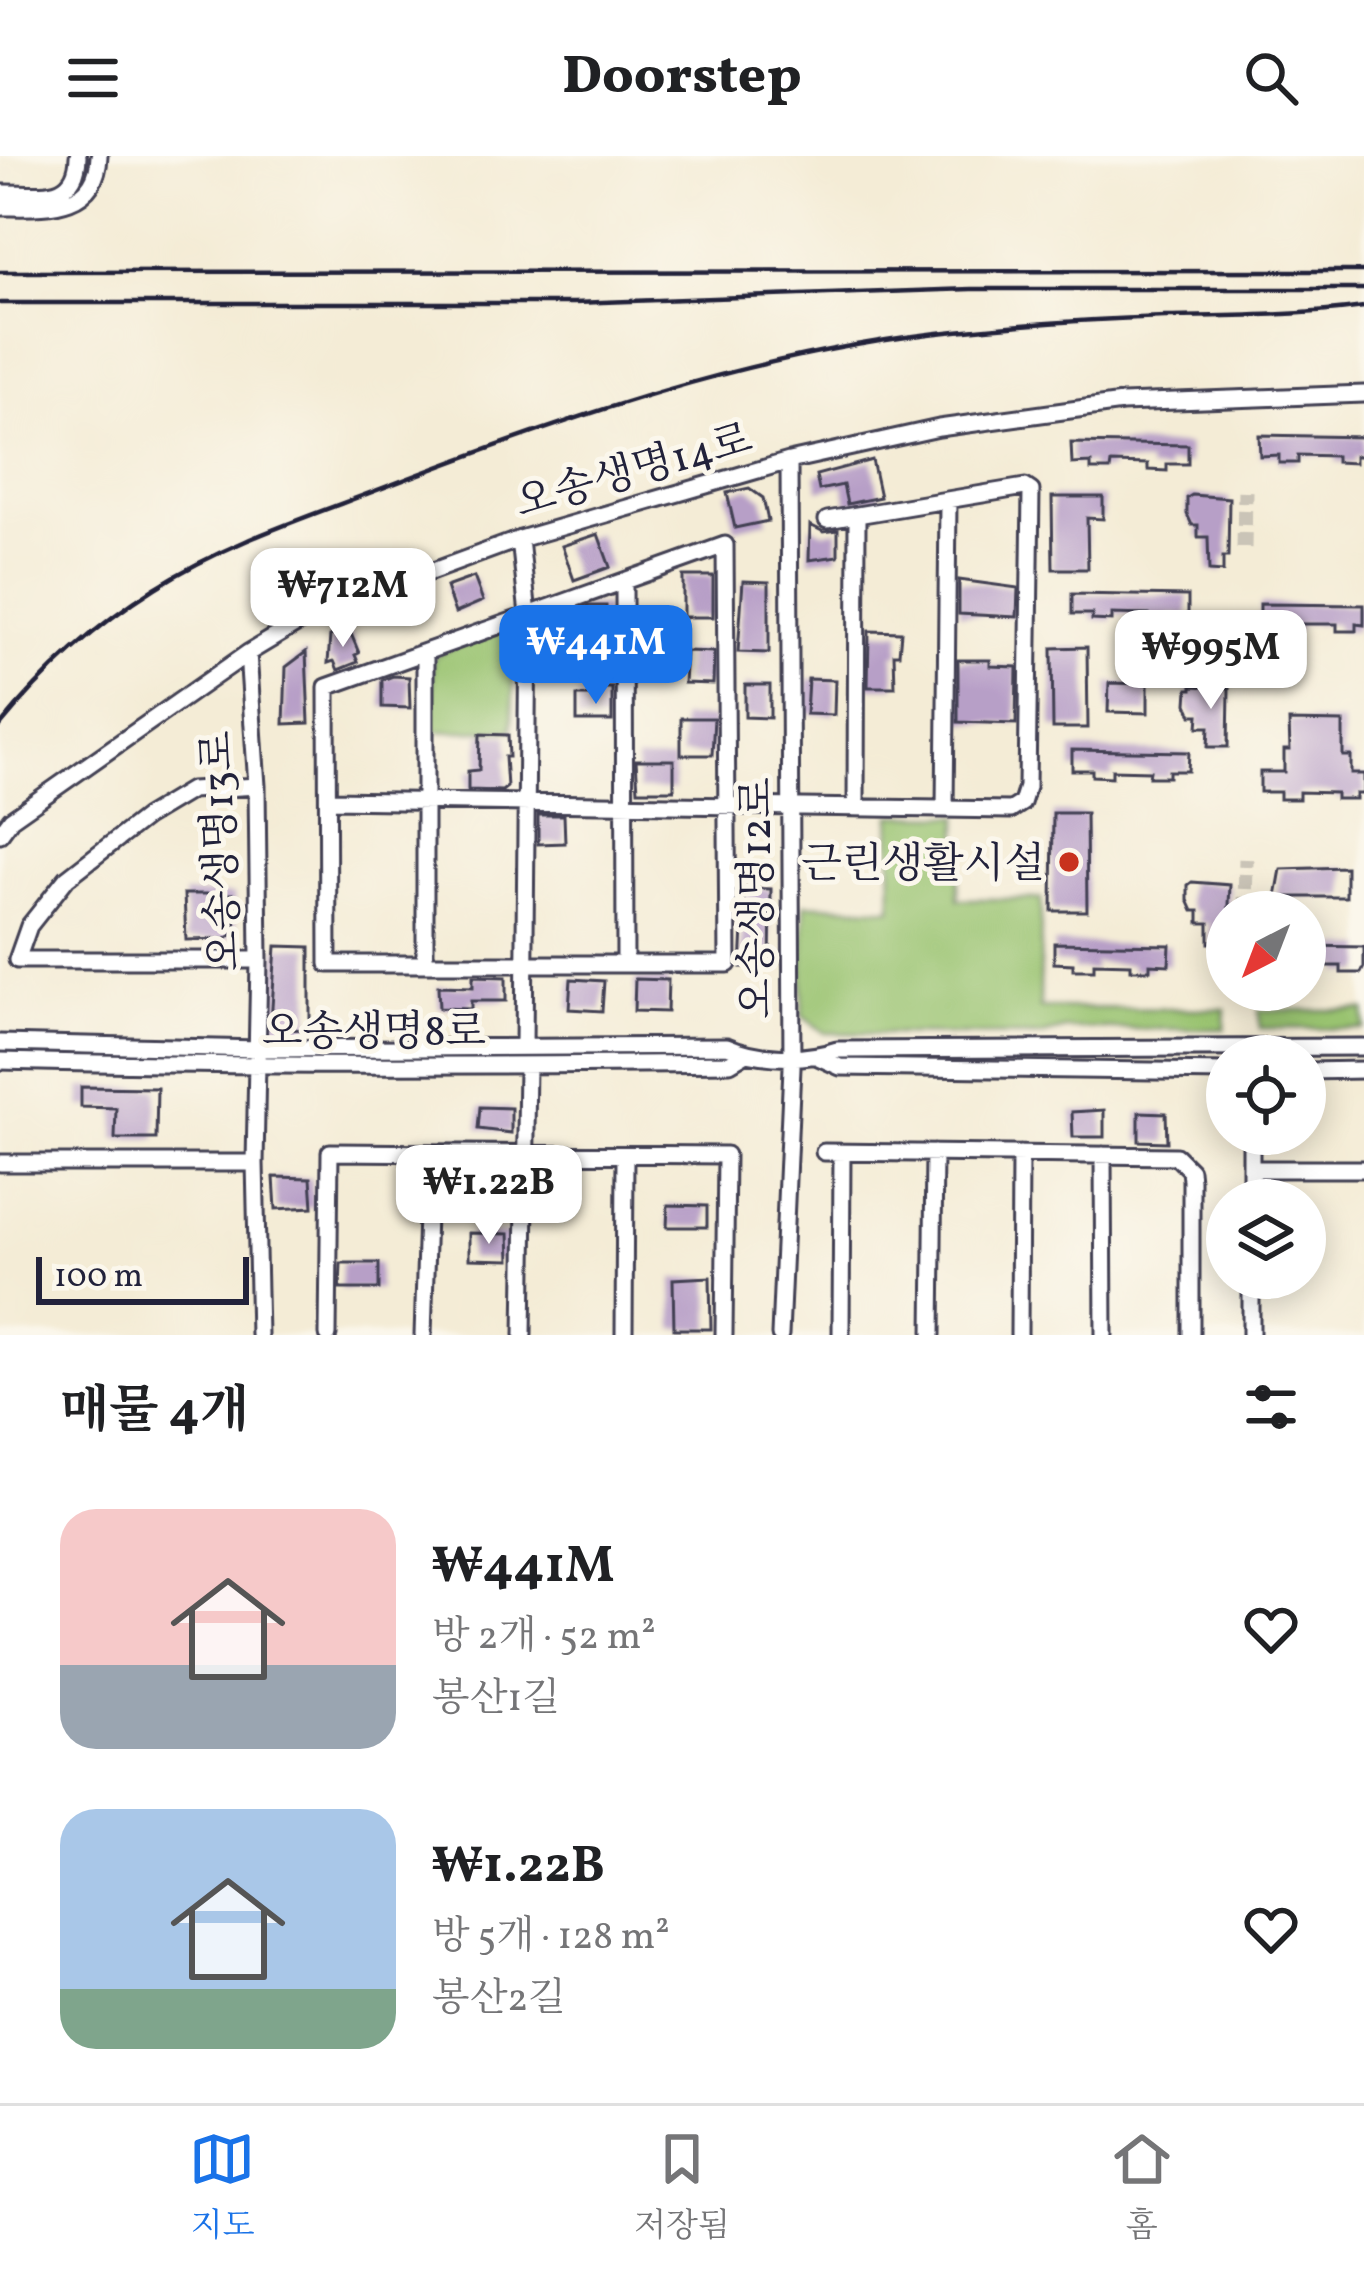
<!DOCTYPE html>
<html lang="ko">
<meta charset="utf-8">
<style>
:root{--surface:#fff;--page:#f2f2f2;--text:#202124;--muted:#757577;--line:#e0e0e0;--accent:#1a73e8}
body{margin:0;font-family:Vollkorn,"Noto Serif KR",serif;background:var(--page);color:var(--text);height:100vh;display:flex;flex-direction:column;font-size:45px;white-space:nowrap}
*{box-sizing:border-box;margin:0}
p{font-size:39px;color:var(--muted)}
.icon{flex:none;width:66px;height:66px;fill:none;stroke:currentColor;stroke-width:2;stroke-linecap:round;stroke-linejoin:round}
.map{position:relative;height:1179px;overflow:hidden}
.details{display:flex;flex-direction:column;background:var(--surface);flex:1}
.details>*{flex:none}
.needle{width:78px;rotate:222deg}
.tools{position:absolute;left:1206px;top:735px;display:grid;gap:24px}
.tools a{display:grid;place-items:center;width:120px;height:120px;border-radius:50%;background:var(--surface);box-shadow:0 6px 30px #0003;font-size:60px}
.scale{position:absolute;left:36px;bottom:30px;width:213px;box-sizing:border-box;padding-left:12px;border:6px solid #22223b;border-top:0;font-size:33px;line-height:42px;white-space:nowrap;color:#22223b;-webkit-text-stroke:9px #fbf7ec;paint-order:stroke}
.price{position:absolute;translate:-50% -102px;padding:0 27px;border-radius:24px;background:#fff;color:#222;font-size:39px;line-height:78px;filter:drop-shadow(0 3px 6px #0008)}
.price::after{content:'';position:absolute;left:50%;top:72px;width:36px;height:27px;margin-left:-18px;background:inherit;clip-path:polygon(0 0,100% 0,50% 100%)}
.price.active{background:var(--accent);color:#fff}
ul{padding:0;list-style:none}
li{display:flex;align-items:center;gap:36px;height:300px;padding:0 60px}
li span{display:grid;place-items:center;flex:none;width:336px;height:240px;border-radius:36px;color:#555}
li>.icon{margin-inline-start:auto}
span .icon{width:144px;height:144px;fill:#fffc;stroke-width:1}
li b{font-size:51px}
h2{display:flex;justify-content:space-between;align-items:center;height:144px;padding:0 60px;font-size:51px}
header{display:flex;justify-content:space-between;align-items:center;height:156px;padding:0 60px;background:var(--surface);font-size:54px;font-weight:800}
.menu{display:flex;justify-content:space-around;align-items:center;height:168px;border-top:3px solid var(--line);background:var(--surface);font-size:33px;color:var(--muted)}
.menu a{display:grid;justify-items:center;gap:6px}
.menu .active{color:var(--accent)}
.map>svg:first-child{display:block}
.green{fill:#99c370;stroke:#5e7256;stroke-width:3}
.building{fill:#b79fc7}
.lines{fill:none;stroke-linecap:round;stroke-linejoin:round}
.minor-tunnel{stroke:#cac4b7;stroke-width:15;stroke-dasharray:15 8;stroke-linecap:butt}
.minor-casing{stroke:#424052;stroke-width:21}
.minor{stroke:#fff;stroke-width:15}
.rail{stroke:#22223b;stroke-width:4.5}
.poi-dot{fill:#c8321e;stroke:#fbf7ec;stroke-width:4.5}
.labels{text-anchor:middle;stroke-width:10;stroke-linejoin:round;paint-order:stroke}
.street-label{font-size:42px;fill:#22223b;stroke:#fbf7ec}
.poi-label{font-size:42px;fill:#22223b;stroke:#fbf7ec;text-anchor:end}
</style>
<header><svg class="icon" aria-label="menu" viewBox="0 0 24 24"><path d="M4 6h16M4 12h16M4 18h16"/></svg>Doorstep<svg class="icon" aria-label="search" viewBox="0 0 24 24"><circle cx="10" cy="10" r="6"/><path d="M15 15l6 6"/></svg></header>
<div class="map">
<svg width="1364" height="1179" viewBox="0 0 1364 1179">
<rect width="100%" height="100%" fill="#fbf7ec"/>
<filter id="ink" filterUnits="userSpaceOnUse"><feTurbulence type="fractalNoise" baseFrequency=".00833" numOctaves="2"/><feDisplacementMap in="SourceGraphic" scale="24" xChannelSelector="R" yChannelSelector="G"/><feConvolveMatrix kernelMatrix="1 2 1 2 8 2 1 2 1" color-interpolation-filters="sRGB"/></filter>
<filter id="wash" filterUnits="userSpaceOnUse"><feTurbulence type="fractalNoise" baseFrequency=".004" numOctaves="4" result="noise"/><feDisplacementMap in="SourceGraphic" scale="48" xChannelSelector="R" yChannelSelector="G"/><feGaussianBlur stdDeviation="2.7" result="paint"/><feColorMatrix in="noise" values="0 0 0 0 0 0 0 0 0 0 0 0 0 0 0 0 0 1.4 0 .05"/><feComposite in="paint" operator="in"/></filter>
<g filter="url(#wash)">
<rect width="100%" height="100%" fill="#f4ecd6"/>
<path class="green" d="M502,472L515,483L512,574L433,576V504L437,498Z
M891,659L959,660L958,743H1041L1040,852L1226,853L1225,873H1066L1039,880L825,877L802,860L805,748L892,753Z
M1259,854H1364V873L1260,872Z"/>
<g id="blocks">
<path class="building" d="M1259,279L1364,281V300H1355V307L1336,306V300L1298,299V307H1279V299L1260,300Z
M1071,287L1188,289V308H1167V315L1148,314V308L1111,307L1110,314H1091V307L1072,308Z
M872,304L880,341L847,348L843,329L819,334L816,319Z
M749,332L763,342L768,365L735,372L727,337Z
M1192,339L1229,342L1228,401H1223V416L1209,415L1208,381H1198V369H1192L1187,358V342Z
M1052,341H1103V363L1087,362L1088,413H1053Z
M810,369L824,376L838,374V400L809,404Z
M598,378L610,411L574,424L562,390Z
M683,420H713V461H683Z
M474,421L483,445L455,457L446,431Z
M959,424L1018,432L1017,461L959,458Z
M743,425L769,426V497L738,496Z
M1072,438L1188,440V459H1169V465H1149V459L1112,458V465L1092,464V458H1072Z
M1260,448L1364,449V469L1356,468V475H1337V468H1299V475H1280V468H1260Z
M589,450H606L607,486L572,487L571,457Z
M349,473L359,497L355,499L358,506L338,514L334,505L328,507L330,480Z
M869,475L901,476L899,498H894L895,531H868Z
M1087,491L1088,572H1053L1052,492Z
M686,495L714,496L713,528L684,527Z
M306,496L309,567L284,568L286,511Z
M958,504H990V510L1017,511L1016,568L958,566Z
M393,520L409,521L410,552L382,551V524Z
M808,523L835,524L834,559L806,558Z
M1109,527L1148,528V557L1108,556Z
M745,529H770V562L745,561Z
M1192,530L1229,532L1228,591H1208L1209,571H1198L1199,559H1192L1187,548L1188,533H1192Z
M601,532H612V565H577V540H601Z
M681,562H714L712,599H681Z
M1289,565L1343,566V600H1351V618H1364V638H1356V643H1336V637L1299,636V643H1280V636H1260V616H1284V594H1290Z
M480,578L508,579L509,601H505L507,631L502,635L468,634V615L479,614Z
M1072,594L1189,596L1188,615H1169V621H1149L1150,615L1112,614V621L1092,620V614H1072Z
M636,604H674V634H638Z
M1053,657H1086L1087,755H1052Z
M538,659H564L565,687L538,688Z
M1346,711V741H1276L1281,713Z
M1192,726L1230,729L1227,787H1209V767H1199V755H1193L1188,744V729Z
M745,732L771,733L770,811H741Z
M184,738H234L236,776L226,783L186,784Z
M1054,787L1170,789L1169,809L1150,808V814H1131V808L1094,807V814H1073V808L1054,807Z
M276,790L310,791V873L279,874L271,867Z
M1305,790L1364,791V811L1361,817H1341V810H1305Z
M473,820L506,821V845H471V853L439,852L438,830L473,831Z
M571,823L604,825L602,855L569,853Z
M635,823L668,824L667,856L634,855Z
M81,931L157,932L156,983H115L116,952L81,951Z
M480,951L511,952V977L478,973Z
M1104,954V981H1073L1072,956Z
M1139,956L1166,957L1167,986L1139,985Z
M274,1021L311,1022L313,1051L276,1053Z
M668,1049L707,1050V1071H667Z
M469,1077L509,1078L510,1104L469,1103Z
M341,1107H379V1133H340Z
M710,1121L711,1173H674L673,1123Z"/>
</g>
</g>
<g filter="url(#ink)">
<use href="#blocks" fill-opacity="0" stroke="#424052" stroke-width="3"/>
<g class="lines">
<path class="minor-tunnel" d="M1244,392L1245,335
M1245,756L1246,703"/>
<g class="minor-casing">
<path id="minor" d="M0,37C36,36 77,48 78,0
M0,51C42,51 97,57 99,0
M520,383L528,459L524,890
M725,389L728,808H328L327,531Z
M624,425L625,808
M425,496V808
M248,497L257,630L259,804L255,1007L259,1179
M257,630L191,634L146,661L67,722L29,770L17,804H259
M329,644L1011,654L1022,647L1027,631L1031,335L1025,331L827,364
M856,652L857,362
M945,653L948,346
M0,678L11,663L248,497L308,461L520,383L789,305L939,272L1122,247L1364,238
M0,887L260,893L727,890C758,904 805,905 837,894L1364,891
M818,901L840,911L1227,916
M0,905C243,911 486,910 730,907L745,898
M1305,915L1364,914
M824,996L1176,1000L1190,1014L1191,1024V1179
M1103,999L1104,1179
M0,1007H255
M1251,1013H1364
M1251,1044V978
M328,1179L330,996L726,999L724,1179
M423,1179L429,998
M523,1179L527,910
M624,1179L625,999
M780,1179L792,911L789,305
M841,1179L842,997
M932,1179L934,997
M1019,1179L1020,998
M1251,1179V1122"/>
</g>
<use href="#minor" class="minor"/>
<path class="rail" d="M0,116L1364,115
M0,147H574L971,133H1364
M0,570C44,516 96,469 155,432C224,388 304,362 380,333C566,262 757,195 956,175C1025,168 1095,163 1165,161C1232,160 1297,160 1364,151"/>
</g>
</g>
<circle class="poi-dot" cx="1069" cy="706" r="12"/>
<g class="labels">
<g class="street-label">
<text transform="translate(633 313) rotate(-16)" y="15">오송생명14로</text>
<text transform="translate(219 695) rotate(-92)" y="15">오송생명13로</text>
<text transform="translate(755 742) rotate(-90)" y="15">오송생명12로</text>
<text x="374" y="889">오송생명8로</text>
</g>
<g class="poi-label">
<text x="1045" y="721">근린생활시설</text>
</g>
</g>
</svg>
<div class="tools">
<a><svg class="needle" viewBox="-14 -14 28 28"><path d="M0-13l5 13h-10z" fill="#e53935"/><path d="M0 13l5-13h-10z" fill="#757577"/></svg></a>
<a><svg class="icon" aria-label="locate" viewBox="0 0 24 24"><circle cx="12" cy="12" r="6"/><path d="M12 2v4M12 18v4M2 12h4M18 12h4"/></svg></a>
<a><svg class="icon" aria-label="layers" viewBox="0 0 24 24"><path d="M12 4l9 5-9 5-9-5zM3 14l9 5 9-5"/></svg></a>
</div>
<div class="scale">100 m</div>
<b class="price" style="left:343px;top:494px">₩712M</b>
<b class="price active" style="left:596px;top:551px">₩441M</b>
<b class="price" style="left:1211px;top:556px">₩995M</b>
<b class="price" style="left:489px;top:1091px">₩1.22B</b>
</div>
<section class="details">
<h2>매물 4개<svg class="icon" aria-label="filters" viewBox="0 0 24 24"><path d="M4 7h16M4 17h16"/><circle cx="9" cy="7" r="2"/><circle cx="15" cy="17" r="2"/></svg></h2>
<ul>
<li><span style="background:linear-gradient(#f6c9c9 65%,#9aa5b1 0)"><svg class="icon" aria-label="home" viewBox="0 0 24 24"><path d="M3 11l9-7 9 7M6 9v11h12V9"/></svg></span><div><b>₩441M</b><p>방 2개 · 52 m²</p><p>봉산1길</p></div><svg class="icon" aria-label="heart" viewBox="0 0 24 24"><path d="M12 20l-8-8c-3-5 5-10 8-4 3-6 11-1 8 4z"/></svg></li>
<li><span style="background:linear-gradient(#a9c7e8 75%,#7fa58c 0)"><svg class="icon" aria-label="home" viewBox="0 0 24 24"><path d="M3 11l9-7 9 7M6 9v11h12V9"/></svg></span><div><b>₩1.22B</b><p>방 5개 · 128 m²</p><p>봉산2길</p></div><svg class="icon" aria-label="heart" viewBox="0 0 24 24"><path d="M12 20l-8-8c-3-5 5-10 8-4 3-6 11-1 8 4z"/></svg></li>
</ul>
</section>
<nav class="menu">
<a class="active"><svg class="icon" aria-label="map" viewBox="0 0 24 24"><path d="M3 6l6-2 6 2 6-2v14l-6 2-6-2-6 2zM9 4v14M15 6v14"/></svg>지도</a>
<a><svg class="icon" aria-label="saved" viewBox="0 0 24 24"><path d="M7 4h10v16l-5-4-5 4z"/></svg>저장됨</a>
<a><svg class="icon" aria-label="home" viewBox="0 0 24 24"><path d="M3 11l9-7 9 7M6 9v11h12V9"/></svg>홈</a>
</nav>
